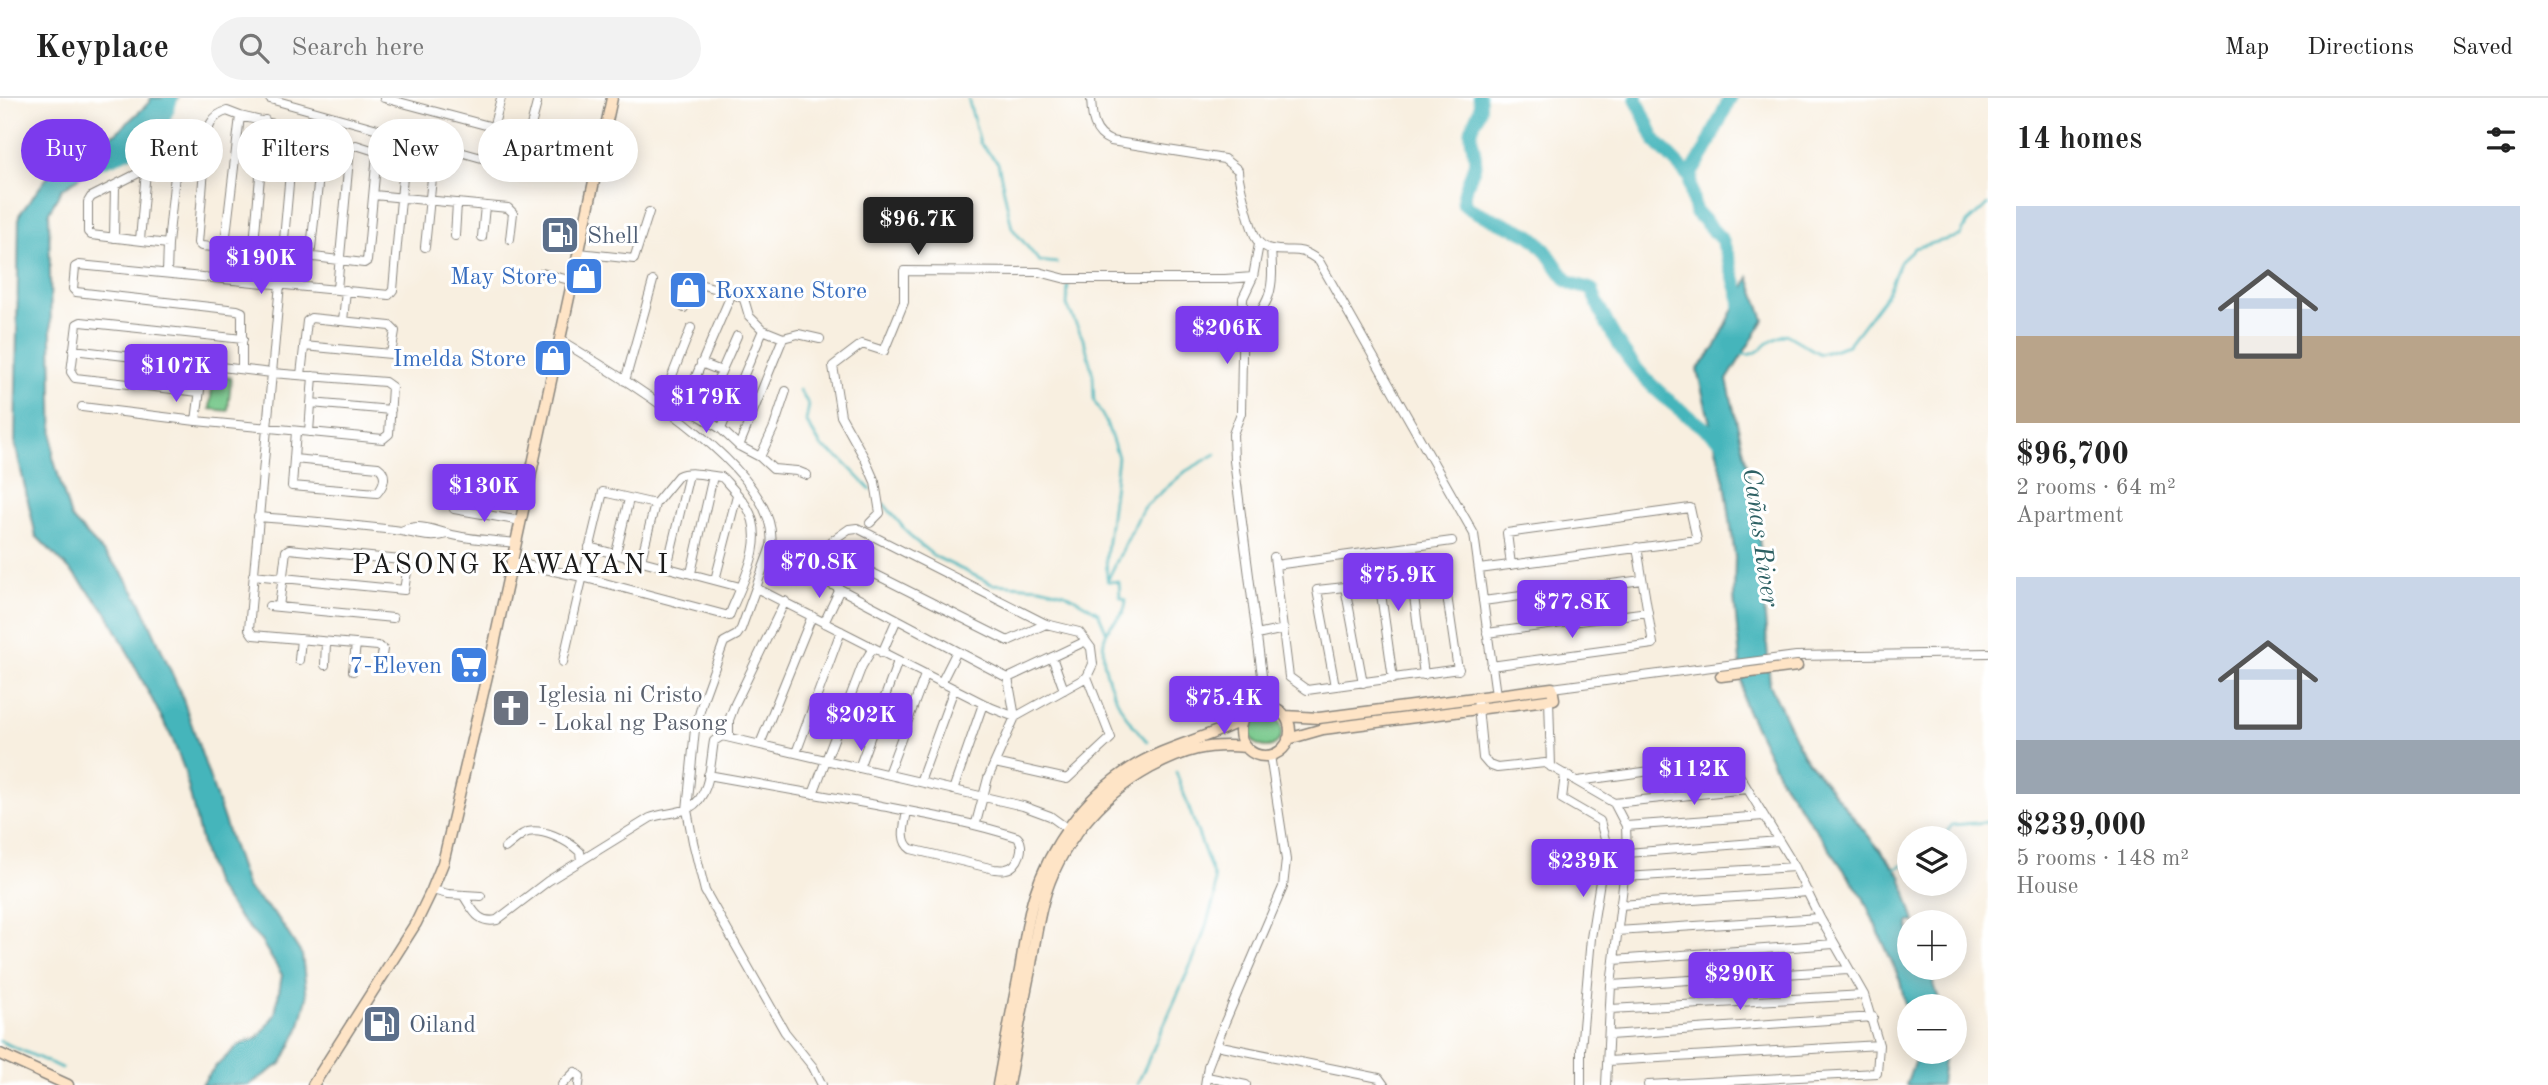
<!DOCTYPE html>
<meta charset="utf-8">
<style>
:root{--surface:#fff;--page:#f2f2f2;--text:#222;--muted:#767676;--line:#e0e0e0;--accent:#7c3aed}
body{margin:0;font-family:"Old Standard TT",serif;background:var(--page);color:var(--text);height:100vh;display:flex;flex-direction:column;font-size:26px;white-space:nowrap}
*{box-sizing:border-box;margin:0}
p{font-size:23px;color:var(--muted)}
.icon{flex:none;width:38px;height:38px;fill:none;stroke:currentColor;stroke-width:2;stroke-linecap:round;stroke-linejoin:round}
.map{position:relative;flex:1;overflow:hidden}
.sheet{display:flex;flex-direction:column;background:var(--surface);width:560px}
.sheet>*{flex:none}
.guide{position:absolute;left:21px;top:21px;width:665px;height:63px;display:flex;gap:14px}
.controls{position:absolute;left:1897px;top:728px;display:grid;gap:14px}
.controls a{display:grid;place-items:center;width:70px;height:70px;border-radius:50%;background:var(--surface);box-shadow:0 4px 18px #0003;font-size:35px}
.price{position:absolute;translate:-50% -60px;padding:0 16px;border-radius:7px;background:var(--accent);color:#fff;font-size:23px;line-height:46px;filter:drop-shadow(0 2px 4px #0008)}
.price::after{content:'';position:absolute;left:50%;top:42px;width:21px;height:16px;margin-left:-10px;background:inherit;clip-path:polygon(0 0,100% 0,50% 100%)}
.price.active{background:#222;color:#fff}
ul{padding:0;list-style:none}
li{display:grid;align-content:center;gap:14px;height:371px;padding:0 28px}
li span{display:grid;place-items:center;height:217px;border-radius:0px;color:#555}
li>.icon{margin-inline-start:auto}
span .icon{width:126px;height:126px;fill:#fffc;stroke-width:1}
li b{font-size:30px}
h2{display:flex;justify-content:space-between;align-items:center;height:84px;padding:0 28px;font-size:30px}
.pill{padding:0 24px;border-radius:32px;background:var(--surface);box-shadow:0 4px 18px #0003;font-size:24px;line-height:63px}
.pill.active{background:var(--accent);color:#fff}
header{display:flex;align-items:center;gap:42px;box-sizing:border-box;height:98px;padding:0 35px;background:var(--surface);border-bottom:2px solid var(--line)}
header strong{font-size:33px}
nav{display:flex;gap:38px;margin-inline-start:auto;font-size:24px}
.search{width:490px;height:63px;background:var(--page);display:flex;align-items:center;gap:18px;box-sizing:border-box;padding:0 24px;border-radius:38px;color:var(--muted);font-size:26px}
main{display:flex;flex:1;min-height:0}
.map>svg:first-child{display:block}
.green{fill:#76c88a;stroke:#497253;stroke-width:2}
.water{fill:#45b5bb;stroke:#30686c;stroke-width:2}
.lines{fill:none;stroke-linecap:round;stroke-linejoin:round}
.stream{stroke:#45b5bb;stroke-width:2.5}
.river{stroke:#45b5bb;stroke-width:14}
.street-casing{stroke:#8a867e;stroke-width:10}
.secondary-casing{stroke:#8a867e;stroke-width:13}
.street{stroke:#fff;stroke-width:8}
.secondary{stroke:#fee4c6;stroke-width:10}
.labels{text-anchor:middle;stroke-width:6;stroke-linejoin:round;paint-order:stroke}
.service-label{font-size:24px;fill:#4e5e75;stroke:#fff;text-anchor:start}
.shop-label{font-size:24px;fill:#366cbe;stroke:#fff;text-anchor:end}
.worship-label{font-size:24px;fill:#5b616d;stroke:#fff;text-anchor:start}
.water-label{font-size:26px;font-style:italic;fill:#2e6164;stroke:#fff}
.quarter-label{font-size:28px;letter-spacing:2px;fill:#1c1c1c;stroke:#fff}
</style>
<header>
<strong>Keyplace</strong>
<div class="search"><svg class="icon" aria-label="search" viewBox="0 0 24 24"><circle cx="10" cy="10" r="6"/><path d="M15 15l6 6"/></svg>Search here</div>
<nav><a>Map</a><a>Directions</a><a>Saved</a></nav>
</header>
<main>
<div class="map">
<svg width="1988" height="987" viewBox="0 0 1988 987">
<rect width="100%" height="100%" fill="#fff"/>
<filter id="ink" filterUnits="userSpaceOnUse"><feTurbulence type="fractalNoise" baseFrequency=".0143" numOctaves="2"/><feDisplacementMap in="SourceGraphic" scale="14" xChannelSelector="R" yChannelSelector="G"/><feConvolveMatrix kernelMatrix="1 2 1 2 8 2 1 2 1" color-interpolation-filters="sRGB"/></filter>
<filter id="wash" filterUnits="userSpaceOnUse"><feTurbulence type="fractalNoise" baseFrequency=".00686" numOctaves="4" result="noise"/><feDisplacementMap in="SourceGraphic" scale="28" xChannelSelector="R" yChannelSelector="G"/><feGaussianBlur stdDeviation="1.57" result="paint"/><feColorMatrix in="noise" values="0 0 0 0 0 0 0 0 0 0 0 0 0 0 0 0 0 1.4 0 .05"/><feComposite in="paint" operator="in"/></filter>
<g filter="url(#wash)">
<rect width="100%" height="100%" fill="#f8efe0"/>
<path class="green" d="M213,278L231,280L228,313L210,311Z
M1250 633a16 16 0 1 1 32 0a16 16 0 1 1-32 0Z"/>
<path class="water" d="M150,0H178L163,26L62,91L49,114L53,359L71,420L120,472L141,505L182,598L247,790L278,820L302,857L307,900L299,931L282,965L249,987H201L215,969L239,947L259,939L275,916L282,877L261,843L238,818L215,787L204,755L184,671L172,640L108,516L76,478L36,438L15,346L19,117L61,61L116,35L150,4Z
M1749,179L1764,222L1727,282L1757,410L1770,587L1803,657L1901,778L1915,824H1909V870H1929L1941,908H1909V926L1900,882L1863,799L1781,682L1744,606L1734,498L1735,459L1726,391L1697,272L1715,250Z
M1915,954H1945L1941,987H1906L1916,959Z"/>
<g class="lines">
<path class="stream" d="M968,0L980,45L998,65L1012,130L1039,163L1057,165
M1068,187L1067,207L1085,245L1093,277L1094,303L1106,324L1118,359L1106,460L1107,480
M1739,255C1754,260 1759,252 1770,244C1775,241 1781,238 1786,236L1820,256L1848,247L1886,197L1901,162L1914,150L1960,138L1967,125L1988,106
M799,292L809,307L806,323L821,348L841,361L871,392
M884,406L912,440L934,458L992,486L1040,489L1065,495L1098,514L1106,533
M1147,643C1139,634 1129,624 1123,613C1111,593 1096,556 1107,534C1114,519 1125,521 1126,502L1120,499L1119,484L1107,483L1143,410L1186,373L1216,356
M1943,740L1952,727L1988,724
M1893,772L1909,764
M0,943L62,970
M1137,987L1201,844L1215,798L1214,780L1176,674"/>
<path class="river" d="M1479,0C1483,12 1475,20 1472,31C1469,42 1476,53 1475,64C1473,78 1462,91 1464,106C1470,114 1515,129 1528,136C1547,148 1553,167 1567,182C1573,188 1584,188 1592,192C1622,270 1657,296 1722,343
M1636,0L1655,43L1690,79
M1730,0L1705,53L1692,74L1690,87L1695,113L1722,142L1727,156L1741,203V217
M91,67C130,54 160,43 171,0"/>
</g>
</g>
<g filter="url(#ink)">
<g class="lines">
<g class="street-casing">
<path id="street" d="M384,0L493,29
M1091,0C1092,18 1092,35 1111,43L1224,61L1238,72C1238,82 1252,135 1257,142C1260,146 1266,150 1271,151C1293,156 1297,146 1319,163L1474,436L1496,597
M270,1L514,69L521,66L537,5
M294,30L249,531L253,537L378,548L383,551L380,571
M205,44C208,30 211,17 227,13L240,18
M485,61L501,0
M374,97L508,110L513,115L510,141
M455,138L457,105
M482,139L485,108
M114,140L115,88
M140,142L146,73
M168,146L177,57
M1259,146L1253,179L1243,200L1241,315L1233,336L1234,363L1266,608
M425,149L433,70
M579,155L634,161L649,114
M297,157L364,165L367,163L377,56L375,53L356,47L350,50L337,191
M167,175L168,146L91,137L88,134V104L91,99L202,43L206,46L198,145L201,148L248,152L254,146L265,22
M542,175L573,183
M221,180L240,18L321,37L323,42L310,159
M684,210L692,184L732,195
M343,223L346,192
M691,230L668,288C675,307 705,320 721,331L763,232
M1242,235C1272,205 1274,192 1271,151
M783,240L739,348L760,359L773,371L797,373L807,377
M560,242C617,277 782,372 771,448L741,531L737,537L724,544L704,599L695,631L687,712L693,744L705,793L785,934L813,969L822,987
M73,252L272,275L385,284L392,289L389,336L383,341L196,323L82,309
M701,265L721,273
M242,271V214L237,212L76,194L73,191L75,169L79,167L389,197L393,192L405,56
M301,277L307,223L311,220L390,228L395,233L391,256L304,248
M625,283L653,183
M199,294L75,280L71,274L77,226L81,224L243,241
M311,305L391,312
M673,317L684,306L732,195L744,201L749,218L763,232L783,240L798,236L820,241
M702,317L737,238
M196,323L203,268
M721,331L739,348
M309,334L313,278
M760,359L774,329L786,293
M294,361L378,369C388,376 384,387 377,395L292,388L296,333
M454,411L521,423
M258,419C303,422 349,427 394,432C414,434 428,442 448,436
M870,425L880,415L875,384L865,361L841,318L833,268L862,246L884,253L904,204V173L1039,174L1066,181H1225L1253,179
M401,433C420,425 430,431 449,436C470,442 494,442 516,445
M589,449L740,489
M821,449L1008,543L1046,526
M1375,453L1393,581
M616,455L629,401
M1274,459L1289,579L1307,592L1459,571
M641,462L655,406
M512,464L582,479L729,518C742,484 768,444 747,409C740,398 730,388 722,379C709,378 690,372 678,378L655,406L603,394C589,451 576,507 563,564
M789,464L1008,580L1086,543
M1275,467L1452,443
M667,469L689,376
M1479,471L1697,442L1690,410L1507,435L1511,467
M691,475L713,378
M253,477L404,492L408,468L401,462L289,451L286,453L279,509
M715,482L737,397
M756,490L992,610L1015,619L1087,579L1093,566L1091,550L1079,534L1046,526L857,430L849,431L796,468
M1483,503L1642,482
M269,508L393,520
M824,525L840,491
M1487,535L1648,514
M1257,537L1284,531
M882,555L897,521
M1052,559L1064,592
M299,562L301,541
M325,567L326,544
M1491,568L1653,546L1637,449
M353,573L356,546
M1424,577L1412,482L1444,477L1458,572
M941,585L957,553
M1335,588L1317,492L1345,489L1363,585
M1552,590L1796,558L1988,555
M1477,599L1483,660L1489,667L1497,670L1545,665L1614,705L1626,728L1627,755L1611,887L1606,987
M1549,601L1551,669
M729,639V622L735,606L785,503
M760,646L812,518
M796,655L841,533
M995,665L1067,681L1111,640L1087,579
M859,670L898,563
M888,676L925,577
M1565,676L1562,701L1600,723L1606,745L1591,840L1581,951V987
M708,677C764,687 820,697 876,707C924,716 971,724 1017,739C1026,747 1019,769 1006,771C1002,772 998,771 994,771L911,751C899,743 905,726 907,713
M1578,683L1730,662L1795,769L1820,820L1864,897L1879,947L1877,975L1648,987
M920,684L954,591
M953,692L983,606
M813,696L862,568L873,550
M1614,705L1747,691
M976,725L988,680L1015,619L1008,580
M1626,728L1764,718
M505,750C511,745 517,740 523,736C539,727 569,743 580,754L581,763
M1627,755L1779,743
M1624,779L1795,769
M432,792L448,796L481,798
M463,797C473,811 477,826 497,822L548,783L650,720C662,715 678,716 689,710C711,699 710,665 714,643L722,638L1023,708L1050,718L1072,734
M1620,807L1808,794
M1617,833L1820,820
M1614,862L1834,846
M1611,887L1848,872
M1610,911L1864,897
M1609,937L1873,919
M1216,947L1379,980L1384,987
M1608,963L1879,947
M1207,979L1246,987
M562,987L575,974L580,978L579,987
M1205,987L1208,968L1225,924L1283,789L1286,762L1270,657"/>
</g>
<g class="secondary-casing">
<path id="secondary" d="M1721,578L1797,568
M1240 633a25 25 0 1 1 50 0a25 25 0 1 1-50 0Z
M1285,618L1319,620L1552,590L1554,601L1323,631L1288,641
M0,956L68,987
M313,987L416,825L432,792L443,765L490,565L612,0
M998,987C1005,949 1012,910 1020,872C1024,848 1027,822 1034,799C1050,748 1085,699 1131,670C1166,648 1206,641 1242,622
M1008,987C1015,949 1022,910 1030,872C1034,849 1037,826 1043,804C1058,748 1099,698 1150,670C1185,652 1207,645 1246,649"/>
</g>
<use href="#street" class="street"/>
<use href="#secondary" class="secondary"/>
</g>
</g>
<defs>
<g id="fuel-square" transform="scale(2.0125)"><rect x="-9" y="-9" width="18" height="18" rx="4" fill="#5c6f8a" stroke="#fff"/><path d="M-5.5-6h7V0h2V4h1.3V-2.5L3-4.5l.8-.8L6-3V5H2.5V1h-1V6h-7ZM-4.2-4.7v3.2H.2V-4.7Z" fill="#fff"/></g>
<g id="shop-square" transform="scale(2.0125)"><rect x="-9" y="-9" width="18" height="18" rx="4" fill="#3f7fe0" stroke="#fff"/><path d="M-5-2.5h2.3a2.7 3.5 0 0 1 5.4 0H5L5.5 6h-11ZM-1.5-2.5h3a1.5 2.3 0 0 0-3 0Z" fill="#fff"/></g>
<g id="supermarket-square" transform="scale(2.0125)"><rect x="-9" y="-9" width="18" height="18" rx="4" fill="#3f7fe0" stroke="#fff"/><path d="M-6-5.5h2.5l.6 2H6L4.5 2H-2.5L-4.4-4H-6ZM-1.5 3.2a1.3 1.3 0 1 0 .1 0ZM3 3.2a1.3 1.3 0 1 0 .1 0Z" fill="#fff"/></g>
<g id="church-square" transform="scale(2.0125)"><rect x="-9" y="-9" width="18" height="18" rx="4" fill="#6b7280" stroke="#fff"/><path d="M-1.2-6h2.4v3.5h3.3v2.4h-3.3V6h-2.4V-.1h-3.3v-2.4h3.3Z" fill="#fff"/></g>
</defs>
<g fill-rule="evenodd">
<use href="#fuel-square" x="560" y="137"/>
<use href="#shop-square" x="584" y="178"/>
<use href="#shop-square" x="688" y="192"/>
<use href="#shop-square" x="553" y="260"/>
<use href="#supermarket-square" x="469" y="567"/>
<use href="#church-square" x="511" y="610"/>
<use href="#fuel-square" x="382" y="926"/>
</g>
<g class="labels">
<g class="service-label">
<text x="587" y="145">Shell</text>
<text x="409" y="934">Oiland</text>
</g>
<g class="shop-label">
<text x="557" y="186">May Store</text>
<text x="715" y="200" text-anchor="start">Roxxane Store</text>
<text x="526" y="268">Imelda Store</text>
<text x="442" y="575">7-Eleven</text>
</g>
<g class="worship-label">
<text x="538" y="604">Iglesia ni Cristo<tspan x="538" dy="28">- Lokal ng Pasong</tspan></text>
</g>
<g class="water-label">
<text transform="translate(1762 439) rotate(82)" y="9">Cañas River</text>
</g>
<g class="quarter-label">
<text x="511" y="475">PASONG KAWAYAN I</text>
</g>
</g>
</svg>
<div class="controls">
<a><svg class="icon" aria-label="layers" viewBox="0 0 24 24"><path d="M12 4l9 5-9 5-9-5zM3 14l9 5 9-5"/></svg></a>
<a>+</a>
<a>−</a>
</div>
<b class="price active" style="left:918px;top:159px">$96.7K</b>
<b class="price" style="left:261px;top:198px">$190K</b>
<b class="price" style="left:1227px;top:268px">$206K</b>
<b class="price" style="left:176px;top:306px">$107K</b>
<b class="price" style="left:706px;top:337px">$179K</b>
<b class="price" style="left:484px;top:426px">$130K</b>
<b class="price" style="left:819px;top:502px">$70.8K</b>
<b class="price" style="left:1398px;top:515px">$75.9K</b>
<b class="price" style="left:1572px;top:542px">$77.8K</b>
<b class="price" style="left:1224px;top:638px">$75.4K</b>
<b class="price" style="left:861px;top:655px">$202K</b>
<b class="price" style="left:1694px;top:709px">$112K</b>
<b class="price" style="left:1583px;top:801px">$239K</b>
<b class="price" style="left:1740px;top:914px">$290K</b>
<div class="guide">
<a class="pill active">Buy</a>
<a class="pill">Rent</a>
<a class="pill">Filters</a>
<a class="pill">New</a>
<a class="pill">Apartment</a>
</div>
</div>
<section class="sheet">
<h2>14 homes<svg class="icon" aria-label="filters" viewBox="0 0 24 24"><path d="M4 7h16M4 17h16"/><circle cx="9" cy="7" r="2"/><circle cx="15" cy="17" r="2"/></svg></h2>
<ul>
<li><span style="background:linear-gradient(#c9d6e8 60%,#b9a48a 0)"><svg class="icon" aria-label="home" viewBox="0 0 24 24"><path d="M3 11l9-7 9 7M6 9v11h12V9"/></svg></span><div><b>$96,700</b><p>2 rooms · 64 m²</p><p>Apartment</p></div></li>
<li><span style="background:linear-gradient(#c9d6e8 75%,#9aa5b1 0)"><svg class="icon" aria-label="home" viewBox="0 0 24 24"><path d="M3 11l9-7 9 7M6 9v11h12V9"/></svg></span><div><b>$239,000</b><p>5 rooms · 148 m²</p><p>House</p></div></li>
</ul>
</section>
</main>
